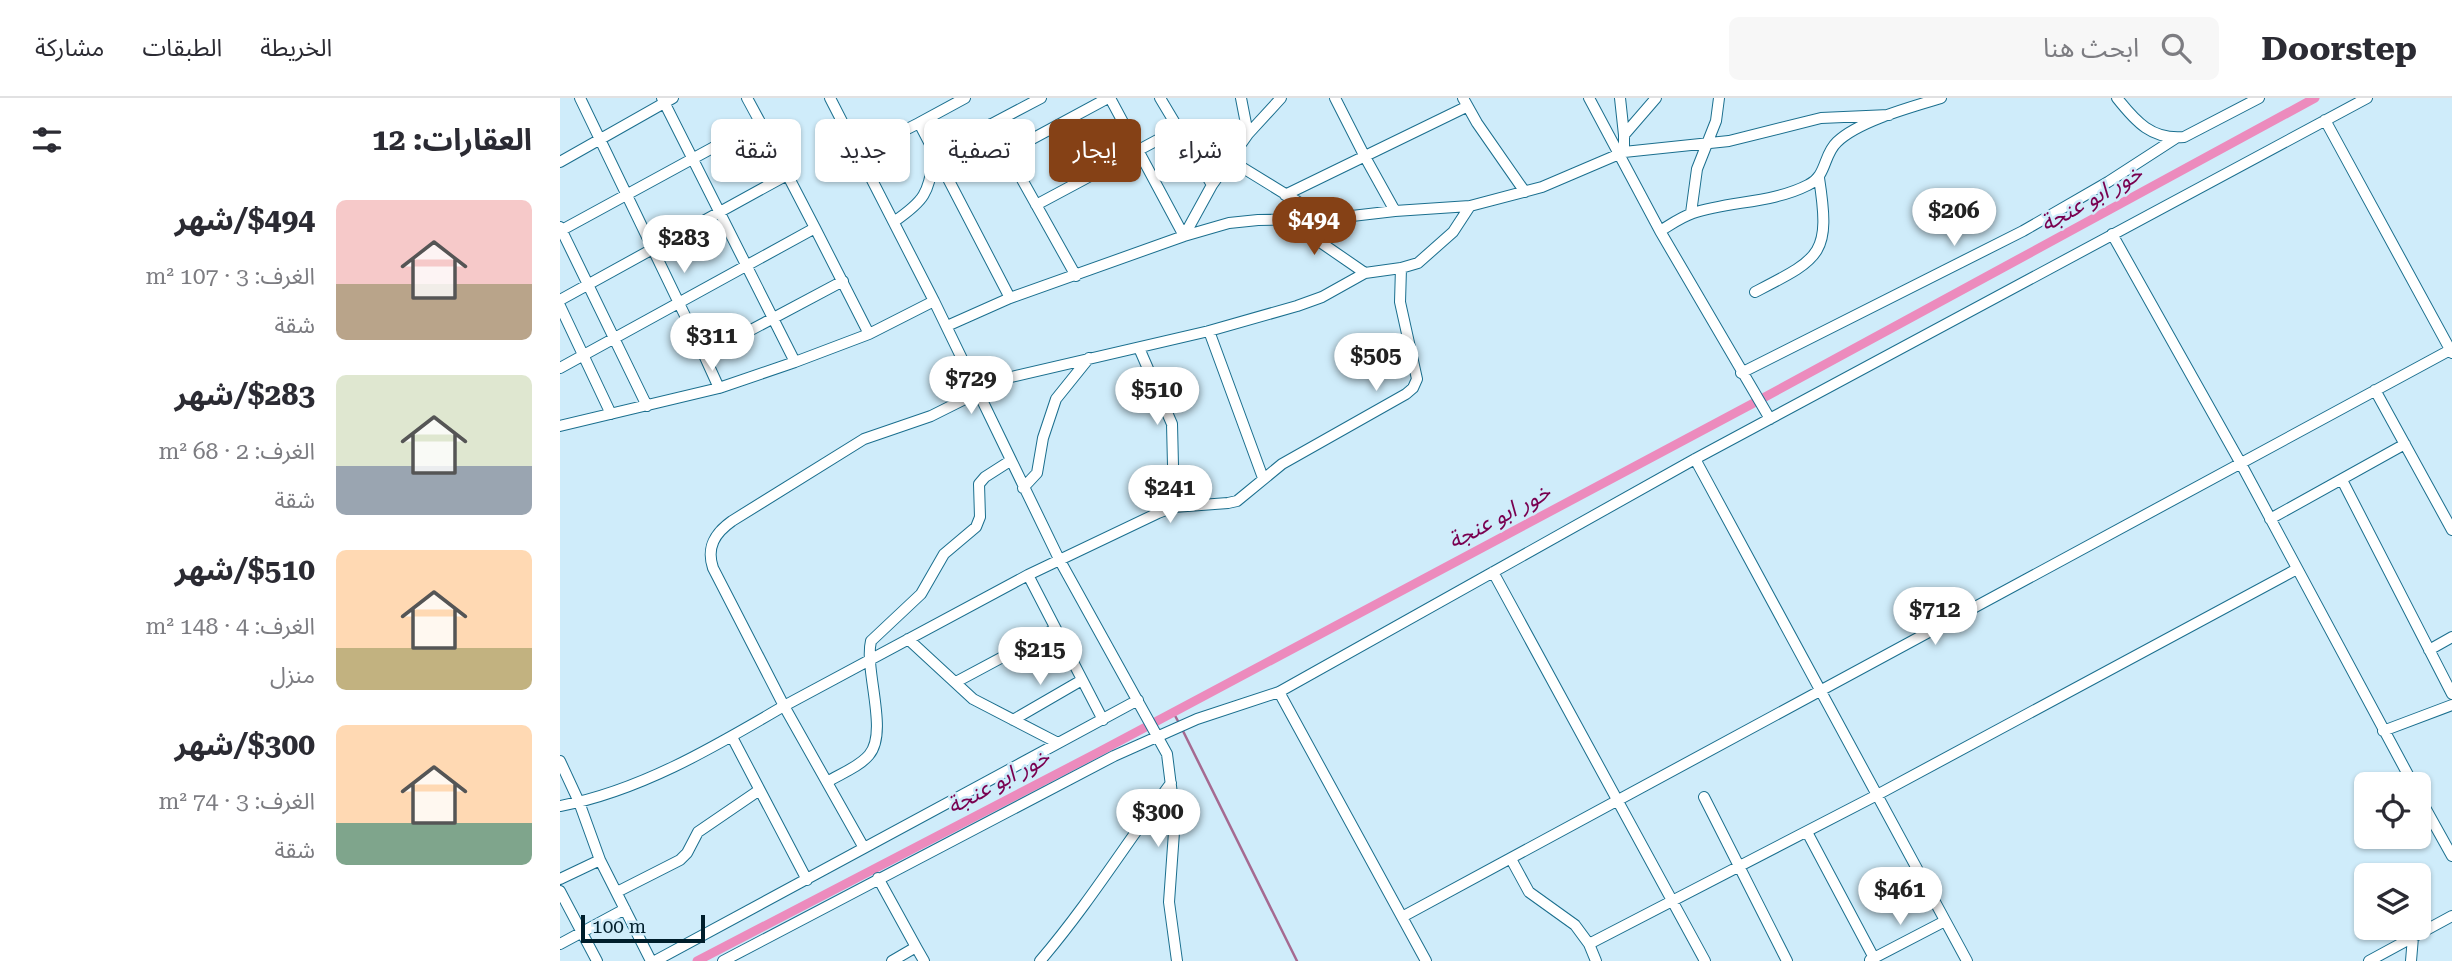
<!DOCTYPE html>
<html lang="ar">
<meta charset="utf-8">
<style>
:root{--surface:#fff;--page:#f7f7f7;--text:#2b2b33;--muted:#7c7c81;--line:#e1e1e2;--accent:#854116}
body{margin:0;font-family:"Roboto Serif","Noto Sans Arabic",serif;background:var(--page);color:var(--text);direction:rtl;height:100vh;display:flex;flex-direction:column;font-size:26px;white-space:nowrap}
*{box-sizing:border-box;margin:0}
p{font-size:23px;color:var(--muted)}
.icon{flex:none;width:38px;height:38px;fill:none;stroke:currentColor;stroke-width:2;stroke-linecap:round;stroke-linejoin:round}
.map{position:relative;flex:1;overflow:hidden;direction:ltr}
.side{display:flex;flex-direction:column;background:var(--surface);width:560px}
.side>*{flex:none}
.guide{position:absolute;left:21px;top:21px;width:665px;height:63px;direction:rtl;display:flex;gap:14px}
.tools{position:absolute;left:1794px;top:674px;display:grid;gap:14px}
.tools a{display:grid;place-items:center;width:77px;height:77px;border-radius:10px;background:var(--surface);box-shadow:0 2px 5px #0004;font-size:35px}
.scale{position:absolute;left:21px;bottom:18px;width:124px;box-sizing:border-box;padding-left:7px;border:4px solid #001e2b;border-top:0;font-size:19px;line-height:24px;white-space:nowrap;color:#001e2b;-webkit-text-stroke:5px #cfecfa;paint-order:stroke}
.price{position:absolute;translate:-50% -60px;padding:0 16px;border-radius:24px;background:#fff;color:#222;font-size:23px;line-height:46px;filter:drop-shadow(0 2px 4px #0008)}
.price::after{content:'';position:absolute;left:50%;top:42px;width:21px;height:16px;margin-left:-10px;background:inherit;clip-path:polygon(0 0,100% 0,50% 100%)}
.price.current{background:var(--accent);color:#fff}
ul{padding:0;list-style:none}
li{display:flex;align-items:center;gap:21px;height:175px;padding:0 28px}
li span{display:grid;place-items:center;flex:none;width:196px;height:140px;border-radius:10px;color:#555}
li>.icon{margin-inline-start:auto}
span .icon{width:84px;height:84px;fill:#fffc;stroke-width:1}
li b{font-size:30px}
h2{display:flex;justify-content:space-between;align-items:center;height:84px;padding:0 28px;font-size:30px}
.pill{padding:0 24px;border-radius:10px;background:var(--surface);box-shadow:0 2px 5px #0004;font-size:24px;line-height:63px}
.pill.current{background:var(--accent);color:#fff}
header{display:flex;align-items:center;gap:42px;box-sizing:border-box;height:98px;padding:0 35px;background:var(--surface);border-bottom:2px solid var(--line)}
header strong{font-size:33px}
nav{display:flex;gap:38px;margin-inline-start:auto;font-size:24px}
.search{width:490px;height:63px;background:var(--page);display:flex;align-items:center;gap:18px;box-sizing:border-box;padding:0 24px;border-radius:10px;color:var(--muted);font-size:26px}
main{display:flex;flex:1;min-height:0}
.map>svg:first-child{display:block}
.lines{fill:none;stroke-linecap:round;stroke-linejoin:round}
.stream{stroke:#a56a91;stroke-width:2.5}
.canal{stroke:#ec8bbd;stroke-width:9}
.minor-casing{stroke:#1b6f8e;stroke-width:12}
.minor{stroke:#fff;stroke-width:10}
.labels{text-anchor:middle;stroke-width:5;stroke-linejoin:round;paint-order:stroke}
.water-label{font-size:23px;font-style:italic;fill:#790050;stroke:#cfecfa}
</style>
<header>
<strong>Doorstep</strong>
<div class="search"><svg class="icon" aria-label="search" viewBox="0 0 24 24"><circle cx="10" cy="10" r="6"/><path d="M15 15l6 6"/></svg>ابحث هنا</div>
<nav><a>الخريطة</a><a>الطبقات</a><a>مشاركة</a></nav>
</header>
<main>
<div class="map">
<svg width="1892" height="863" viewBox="0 0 1892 863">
<rect width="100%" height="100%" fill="#cfecfa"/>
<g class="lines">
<path class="stream" d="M613,614L619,625
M622,631L737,863"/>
<path class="canal" d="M137,863L537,655L1205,299L1755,0"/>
<g class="minor-casing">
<path id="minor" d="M20,0L144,257L283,183
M102,0L235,264
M187,0L200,24
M270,0L374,203L499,461L607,656L615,720L609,804L617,863
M550,0L624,138L669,125L698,122L766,121L835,113L910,108L982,89L1064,54L1169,43L1261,20L1329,17
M600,0L652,87
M681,0L688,36
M775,0L805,59L835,113
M903,0L917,25L965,94
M1029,0L1100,133L1210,321
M1060,0L1064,37V54
M1557,0C1576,24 1592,42 1624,39L1699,0
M1765,22L1892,255
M359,25L405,0
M431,26L516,178
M1064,37L1096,0
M300,55L359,25L450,200
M446,55L548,0
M375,56L481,0
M670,62L766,121
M0,64L113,0
M725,97L906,9
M476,107L618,31
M1131,115L1137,71L1156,23L1159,0
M335,123C368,100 367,95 375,56
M718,123L760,144L805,175
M0,129L87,308
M0,133L200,24L255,130
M1100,133C1110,127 1121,119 1133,115C1170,103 1213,105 1248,87C1267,78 1263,57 1277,44C1299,23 1351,9 1381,0
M1552,136L1680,364L1853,686
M1195,194C1261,160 1271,157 1259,80
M0,202L227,77
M0,208L51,316
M387,228L450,200L624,138L652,87L688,36L721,0
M649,233L703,380
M579,250L612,326L614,409
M144,257L159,290
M0,270L255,130L309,236L374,203
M1181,275L1463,133L1548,84L1616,40
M1815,292L1892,432
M0,328L159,290L235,264L309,236
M1135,361L1407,863
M1782,382L1892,596
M463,390L477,375L483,340L496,301L529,260
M1710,421L1845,346
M933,474L1145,863
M468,477L543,622
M348,541L413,601L498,645
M1869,552L1892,539
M396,584L495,531
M719,594L866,863
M453,622L522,582
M1823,633L1892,607
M172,639L247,782
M0,663L19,704L40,762L91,863
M267,684C280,676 299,669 309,657C329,634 304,572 311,543L361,496L384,456L416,429L420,419L419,386L425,379L450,363
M1858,697L1892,758
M1144,699L1227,863
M0,708C80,693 154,649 224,608L153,470C146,449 155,435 172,423L304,341L371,318L447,280L649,233L737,208L762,199L805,175L841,170L858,165L893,134L910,108
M1247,734L1314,860
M304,750L224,608L468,477L598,415L614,409L668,405L677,403L722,366L846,296L853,290L857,281L840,204L841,170
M951,761L969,794L1015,827L1029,846L1036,863
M318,780L356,849
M0,781L40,762
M0,793L37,863
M57,794L120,762L127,755L138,734L198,693
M842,819L1892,251
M0,846L65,811
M1029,846L1317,697L1737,471
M1310,862L1385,823
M95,863L578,602
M163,863L554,658L637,621L719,594L1135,361L1807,0
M332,863L356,849L364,863
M480,863C528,807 567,744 611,685
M1809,863L1892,818
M1851,863L1853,839"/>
</g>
<use href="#minor" class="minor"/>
</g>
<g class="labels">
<g class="water-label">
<text transform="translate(1531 100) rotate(-29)" y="8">خور ابو عنجة</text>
<text transform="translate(939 418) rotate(-28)" y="8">خور ابو عنجة</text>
<text transform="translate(438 683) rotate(-28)" y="8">خور ابو عنجة</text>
</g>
</g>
</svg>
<div class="tools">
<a><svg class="icon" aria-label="locate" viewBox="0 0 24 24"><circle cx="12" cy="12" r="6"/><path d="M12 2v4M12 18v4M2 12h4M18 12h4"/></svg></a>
<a><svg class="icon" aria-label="layers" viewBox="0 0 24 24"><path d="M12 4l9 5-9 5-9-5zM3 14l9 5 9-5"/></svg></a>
</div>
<div class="scale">100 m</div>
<b class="price" style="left:1394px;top:150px">$206</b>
<b class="price current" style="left:754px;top:159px">$494</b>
<b class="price" style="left:124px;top:177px">$283</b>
<b class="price" style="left:152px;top:275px">$311</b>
<b class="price" style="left:816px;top:295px">$505</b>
<b class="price" style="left:411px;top:318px">$729</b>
<b class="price" style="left:597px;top:329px">$510</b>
<b class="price" style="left:610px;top:427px">$241</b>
<b class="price" style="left:1375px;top:549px">$712</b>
<b class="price" style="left:480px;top:589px">$215</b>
<b class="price" style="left:598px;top:751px">$300</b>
<b class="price" style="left:1340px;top:829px">$461</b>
<div class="guide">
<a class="pill">شراء</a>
<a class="pill current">إيجار</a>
<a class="pill">تصفية</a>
<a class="pill">جديد</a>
<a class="pill">شقة</a>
</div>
</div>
<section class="side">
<h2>العقارات: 12<svg class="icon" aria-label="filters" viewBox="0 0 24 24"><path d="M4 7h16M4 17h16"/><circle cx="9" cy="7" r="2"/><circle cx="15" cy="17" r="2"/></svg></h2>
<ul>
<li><span style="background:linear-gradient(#f6c9c9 60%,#b9a48a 0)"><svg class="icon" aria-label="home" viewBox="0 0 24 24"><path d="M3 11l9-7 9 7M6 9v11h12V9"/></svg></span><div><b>$494/شهر</b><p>الغرف: 3 · 107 m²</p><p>شقة</p></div></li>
<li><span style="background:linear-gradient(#dfe7d0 65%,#9aa5b1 0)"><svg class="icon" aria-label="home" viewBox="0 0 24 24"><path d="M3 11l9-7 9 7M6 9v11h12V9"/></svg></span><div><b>$283/شهر</b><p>الغرف: 2 · 68 m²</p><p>شقة</p></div></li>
<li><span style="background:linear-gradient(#ffd9b3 70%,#c2b280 0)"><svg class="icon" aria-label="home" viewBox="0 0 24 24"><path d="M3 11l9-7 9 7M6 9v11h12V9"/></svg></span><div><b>$510/شهر</b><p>الغرف: 4 · 148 m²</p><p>منزل</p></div></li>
<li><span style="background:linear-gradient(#ffd9b3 70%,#7fa58c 0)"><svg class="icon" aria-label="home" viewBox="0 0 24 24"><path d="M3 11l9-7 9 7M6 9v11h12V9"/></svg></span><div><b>$300/شهر</b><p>الغرف: 3 · 74 m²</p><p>شقة</p></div></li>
</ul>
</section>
</main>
